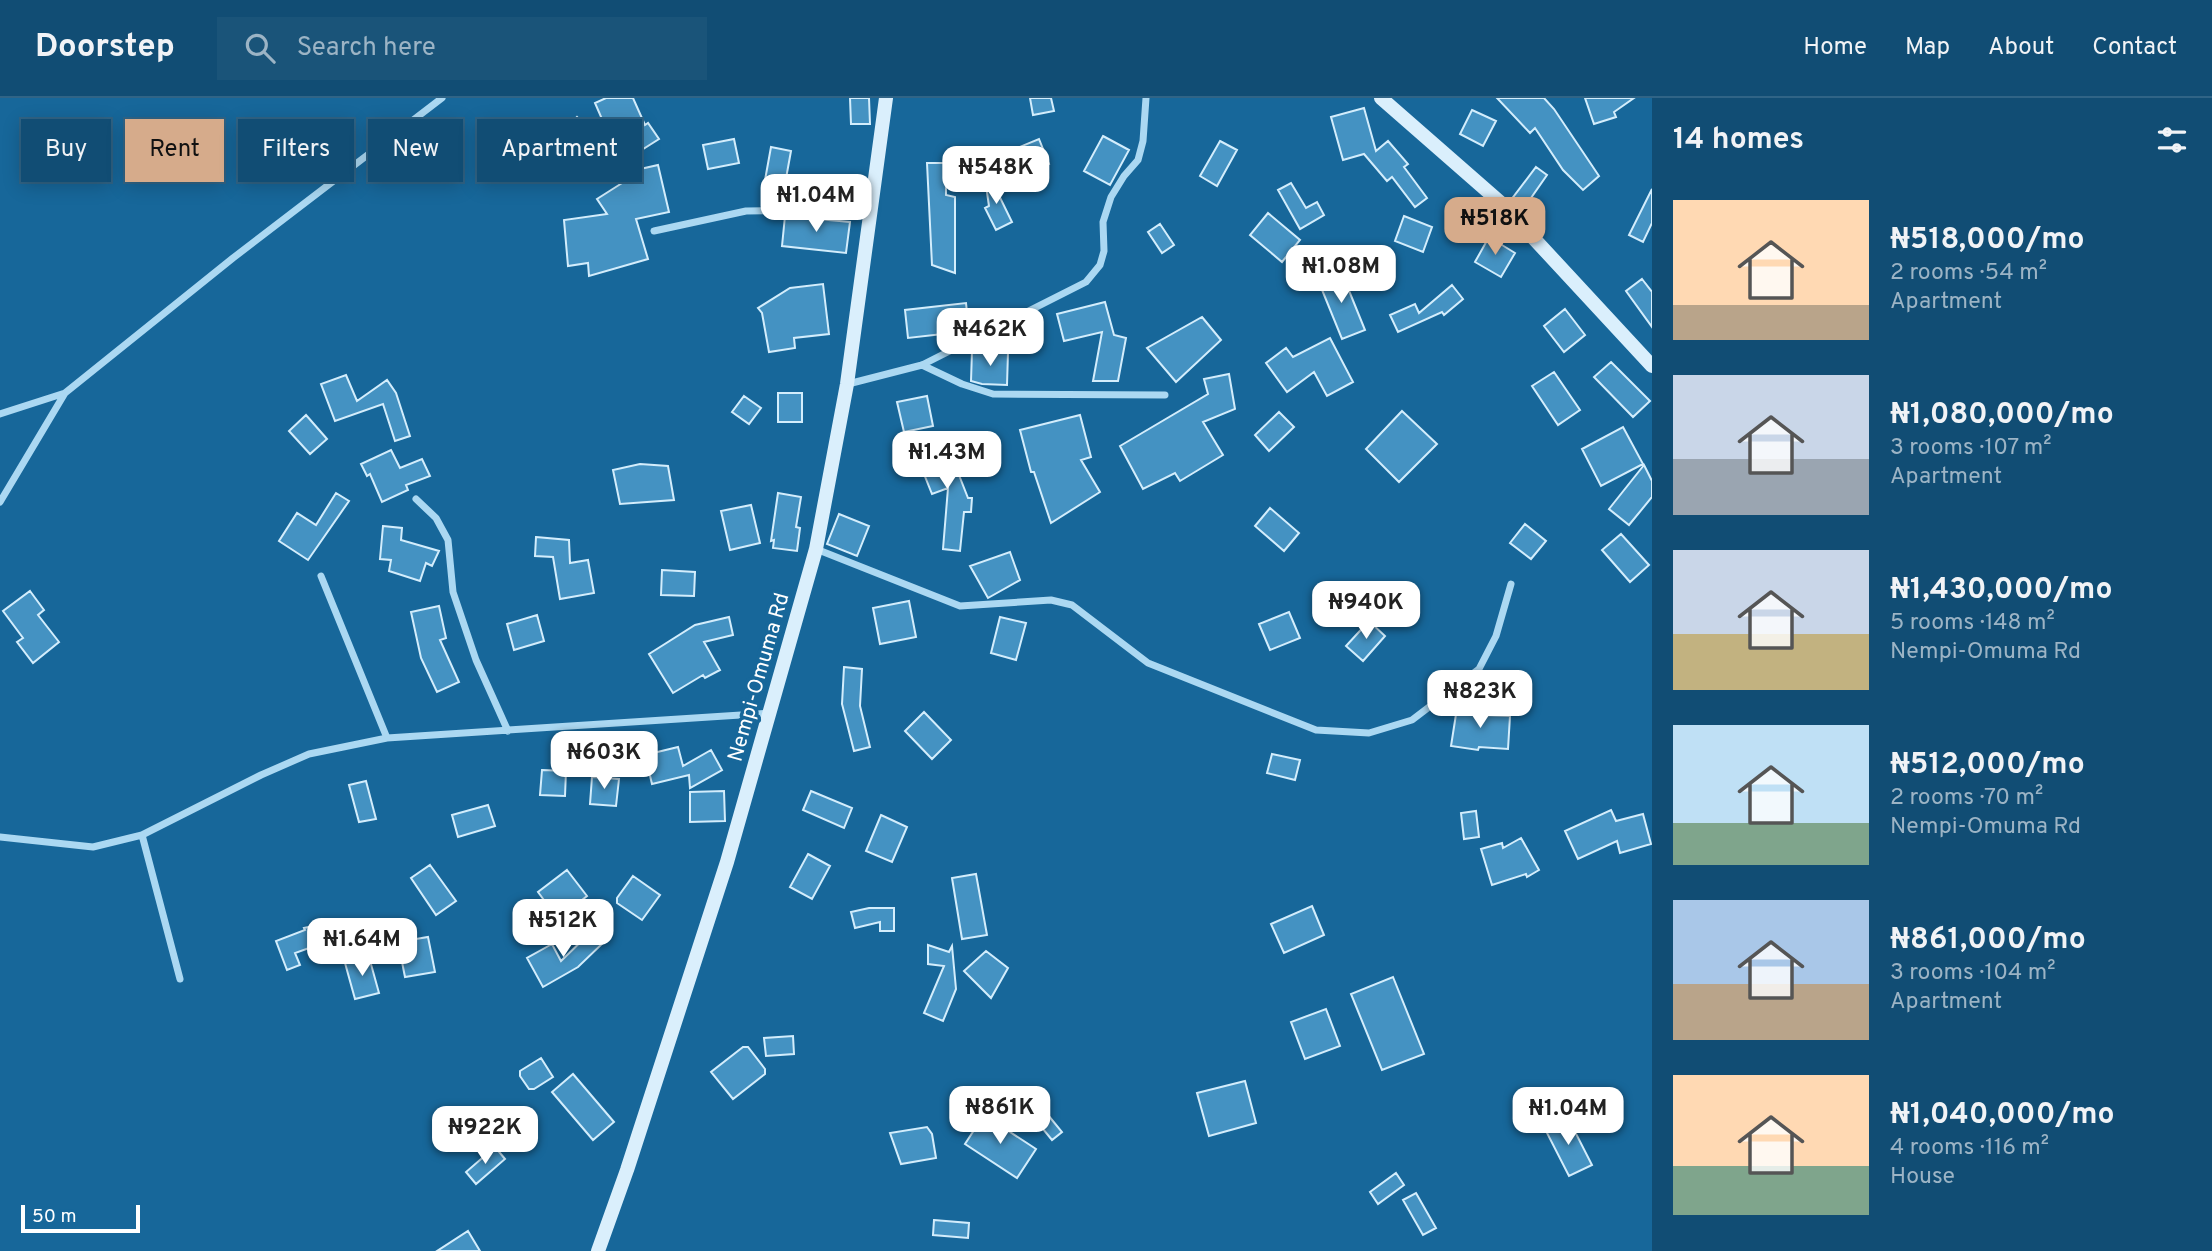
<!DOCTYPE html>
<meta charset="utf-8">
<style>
:root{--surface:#114d74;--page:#1a5479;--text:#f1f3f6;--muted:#9cb4c5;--line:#306486;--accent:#d6ab8b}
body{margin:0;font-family:Overpass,sans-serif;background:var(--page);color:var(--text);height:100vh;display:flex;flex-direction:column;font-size:26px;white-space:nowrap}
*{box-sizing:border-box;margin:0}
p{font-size:23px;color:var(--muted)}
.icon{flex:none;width:38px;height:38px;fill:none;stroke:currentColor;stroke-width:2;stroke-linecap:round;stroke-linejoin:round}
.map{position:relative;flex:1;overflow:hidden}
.panel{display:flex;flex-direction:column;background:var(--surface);width:560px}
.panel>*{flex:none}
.guide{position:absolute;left:21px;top:21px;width:665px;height:63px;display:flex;gap:14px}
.scale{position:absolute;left:21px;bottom:18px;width:119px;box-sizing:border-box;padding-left:7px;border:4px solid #fff;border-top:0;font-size:19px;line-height:24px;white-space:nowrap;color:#fff;-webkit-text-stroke:5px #17679a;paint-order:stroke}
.price{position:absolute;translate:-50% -60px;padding:0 16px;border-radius:14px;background:#fff;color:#222;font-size:23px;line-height:46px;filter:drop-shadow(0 2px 4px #0008)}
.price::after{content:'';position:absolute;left:50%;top:42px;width:21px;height:16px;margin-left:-10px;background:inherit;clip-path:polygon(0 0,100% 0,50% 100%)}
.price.current{background:var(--accent);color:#111}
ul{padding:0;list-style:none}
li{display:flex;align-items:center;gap:21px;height:175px;padding:0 21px}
li span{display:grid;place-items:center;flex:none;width:196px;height:140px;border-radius:0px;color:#555}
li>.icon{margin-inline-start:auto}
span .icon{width:84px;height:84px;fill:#fffc;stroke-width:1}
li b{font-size:30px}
h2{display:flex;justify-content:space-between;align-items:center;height:84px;padding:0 21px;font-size:30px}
.tag{padding:0 24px;border-radius:0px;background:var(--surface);box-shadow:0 4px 18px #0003,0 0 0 2px var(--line);font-size:24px;line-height:63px}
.tag.current{background:var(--accent);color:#111}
header{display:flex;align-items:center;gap:42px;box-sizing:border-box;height:98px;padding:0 35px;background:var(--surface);border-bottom:2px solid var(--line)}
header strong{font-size:33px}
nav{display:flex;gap:38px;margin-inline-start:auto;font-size:24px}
.search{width:490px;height:63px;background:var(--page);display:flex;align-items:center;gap:18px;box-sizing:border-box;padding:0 24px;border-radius:0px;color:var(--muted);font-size:26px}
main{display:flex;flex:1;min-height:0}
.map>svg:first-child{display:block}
.building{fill:#4492c2;stroke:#d3edfc;stroke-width:2}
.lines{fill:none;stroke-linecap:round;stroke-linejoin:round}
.street{stroke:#abd8f2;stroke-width:7}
.secondary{stroke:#daeffc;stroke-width:14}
.labels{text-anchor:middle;stroke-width:7;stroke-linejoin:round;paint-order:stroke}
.street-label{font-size:21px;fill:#fff;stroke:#17679a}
</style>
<header>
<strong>Doorstep</strong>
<div class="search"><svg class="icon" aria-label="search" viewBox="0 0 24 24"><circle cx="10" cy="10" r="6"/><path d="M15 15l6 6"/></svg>Search here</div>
<nav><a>Home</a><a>Map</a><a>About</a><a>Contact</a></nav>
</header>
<main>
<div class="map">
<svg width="1652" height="1153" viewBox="0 0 1652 1153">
<rect width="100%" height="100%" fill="#17679a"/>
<path class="building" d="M606,0H633L645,27L648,25L659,41L621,65L595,5Z
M850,0H869L870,26H851Z
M1030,0H1051L1054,13L1033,17Z
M1497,0H1544L1554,11L1599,78L1583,92L1563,72L1535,30L1530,35Z
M1585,0H1634L1614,14L1616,19L1594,26Z
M1364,10L1376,53L1388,43L1408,66L1404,69L1427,100L1415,109L1392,79L1387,83L1364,56L1343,62L1331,19Z
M1472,12L1496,23L1483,48L1460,36Z
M577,19L593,35L548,80L531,60L543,49L545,52Z
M1103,38L1129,52L1110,87L1084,73Z
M734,41L739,65L708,71L703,47Z
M1039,41L1049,66L1015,79L1005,55Z
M1220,43L1237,52L1217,88L1200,78Z
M771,49L791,53L783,97L763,93Z
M927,65H946V97L955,99V175L932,167Z
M658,67L669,114L636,121L648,161L589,178L588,165L568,168L564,122L607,116L597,101L630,80L627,74Z
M1536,69L1547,77L1522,113L1511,102Z
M987,73L1012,124L996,132L985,110L989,108L984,74Z
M1291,85L1306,110L1317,104L1324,117L1300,131L1278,92Z
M1652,91V125L1643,144L1629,137Z
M1268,115L1300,142L1282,164L1250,137Z
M785,118L850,124L846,155L782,148Z
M1404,118L1432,129L1423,154L1395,143Z
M1160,126L1174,147L1162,155L1148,134Z
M1489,139L1515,155L1501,179L1475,164Z
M1341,173L1365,232L1342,241L1318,182Z
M1642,181L1652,194V229L1626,193Z
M823,186L829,236L794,240L795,250L769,254L762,215L758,210L790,190Z
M1452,187L1463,201L1444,217L1442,214L1398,234L1390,217L1415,206L1419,215Z
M1105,204L1114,237L1126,240L1118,283H1093L1102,234L1064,243L1057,216Z
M966,205L969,233L908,240L905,212Z
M1565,211L1585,237L1564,254L1544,228Z
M1202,219L1221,242L1176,284L1147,250Z
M1330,240L1353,284L1327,298L1314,274L1287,294L1266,265L1286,250L1293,259Z
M972,253L1008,254L1007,287L982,286L971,283Z
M1611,264L1650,303L1633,319L1594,279Z
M1554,274L1580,312L1558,327L1532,288Z
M1229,276L1235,311L1203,324L1223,357L1180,383L1175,375L1143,391L1120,348L1208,296L1204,281Z
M346,277L357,303L387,282L396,295L410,338L395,343L383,306L335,323L321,286Z
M778,295H802V324H778Z
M744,298L761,310L749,326L732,314Z
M927,298L933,328L904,334L897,304Z
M1402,313L1437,346L1399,384L1366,351Z
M1279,314L1294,329L1269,353L1255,337Z
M306,317L327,341L310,356L289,333Z
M1080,317L1091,359L1081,362L1100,394L1051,425L1034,374H1031L1020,332Z
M1623,329L1643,366L1601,388L1582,351Z
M946,344L968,400H972L971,414H964L960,453L943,451L948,390L932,396L916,356Z
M391,352L400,370L422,361L430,378L406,387L408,392L382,404L370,376L367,378L361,366Z
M640,366L668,368L674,402L620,406L613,372Z
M1644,367L1652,383V399L1629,427L1609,411Z
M336,395L349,403L308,462L279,443L297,415L316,427Z
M778,395L801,399L796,429L800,430L797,453L773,450L774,442L771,443Z
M751,407L760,445L730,452L721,413Z
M1270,410L1299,435L1284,453L1255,428Z
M839,416L869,428L857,458L827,446Z
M1525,426L1546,443L1531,461L1510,445Z
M383,428L402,430L401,442L439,453L432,468L426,465L420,483L389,473L391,462L380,461Z
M1621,436L1649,467L1630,484L1602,452Z
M536,439L569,442L570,465L588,462L594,495L560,501L553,459L535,458Z
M1010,454L1020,482L988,500L970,468Z
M662,472L695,474L694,498L661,497Z
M30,493L44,512L38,517L59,544L33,565L17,544L23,540L3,513Z
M909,503L916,539L880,546L873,510Z
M439,508L446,540L440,542L459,584L437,594L421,560L411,514Z
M1289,514L1300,540L1270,552L1259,526Z
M537,517L544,543L514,552L507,526Z
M729,519L733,537L704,544L720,572L705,580L703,577L673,595L649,556L695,527Z
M1000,519L1026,525L1016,562L991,555Z
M1369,523L1385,538L1363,563L1346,548Z
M844,569L862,571L860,608L870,649L854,653L842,606Z
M1457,610L1484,614L1483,617L1510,618L1508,651L1479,649L1478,652L1451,648Z
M924,614L951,642L932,661L905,633Z
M678,649L683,668L711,652L722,672L690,690L689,677L652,686L645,657Z
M1272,656L1300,662L1295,682L1267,675Z
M542,672L566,673L565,698L540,697Z
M592,679L619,681L616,708L590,706Z
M366,683L376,721L359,724L349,687Z
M724,693L725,723L690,724V694Z
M811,693L852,710L844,730L803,712Z
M488,707L495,728L458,739L452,717Z
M1611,712L1616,723L1643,716L1651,746L1620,755L1617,743L1578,761L1565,733Z
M1476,713L1479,739L1464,741L1461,715Z
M881,717L907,729L892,764L866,753Z
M1521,740L1539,772L1527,779L1526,776L1492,787L1481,751L1502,745L1503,750Z
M808,756L830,768L812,801L790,789Z
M430,767L456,803L436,817L411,780Z
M567,772L587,798L558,821L538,794Z
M976,776L987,837L962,841L952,780Z
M633,778L660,797L642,822L617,805V800Z
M1312,808L1324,837L1284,855L1271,826Z
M869,810H894V833H880V824L855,830L851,814Z
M318,827L323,845L295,855L300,867L287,872L276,843L305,832L304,830Z
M594,831L605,843L578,869L543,889L527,860L552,846L561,863Z
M428,839L435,874L405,879L398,844Z
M928,847L949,854L952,848L956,891L943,923L924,915L944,868L928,866Z
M986,853L1008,870L991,900L964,873Z
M369,859L379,895L355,901L345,865Z
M1393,879L1424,956L1382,972L1351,896Z
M1326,911L1340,948L1305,961L1291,924Z
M793,938L794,956L766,958L764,940Z
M743,949H748L765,971V976L733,1001L711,974Z
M541,960L553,979L534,991H529L520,978V973Z
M573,976L614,1024L593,1042L552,994Z
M1245,983L1256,1025L1209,1038L1197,995Z
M984,1017L1036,1051L1017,1080L965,1046Z
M1048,1017L1062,1034L1052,1042L1038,1025Z
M1568,1020L1592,1067L1569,1078L1545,1031Z
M927,1029L932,1036L936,1060L901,1066L890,1035Z
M495,1049L505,1061L476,1086L466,1074Z
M1396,1075L1404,1087L1378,1106L1370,1094Z
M1416,1095L1436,1130L1423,1137L1403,1102Z
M934,1122L969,1125L968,1140L933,1137Z
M468,1133L480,1153H437Z"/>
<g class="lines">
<path class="street" d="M654,133L746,113L871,111
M922,267L962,286L993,296L1165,297
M848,286L922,267L1086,184L1100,167L1104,153L1103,124L1111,99L1124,78L1138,62L1143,43L1146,0
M0,316L65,295
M416,401L436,420L448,442L453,494L476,562L508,633
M0,404L65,295L233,160L442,0
M816,451L960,508L1051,502L1072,507L1148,565L1316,632L1369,635L1412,622L1479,571L1496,538L1511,486
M321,478L387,640
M142,737L180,881
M0,739L93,749L142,737L261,677L309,656L387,640L770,615"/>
<path class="secondary" d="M1381,0L1501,105L1652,268
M598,1153L627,1072L727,764L816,451L847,286L886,0"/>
</g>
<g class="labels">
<g class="street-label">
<text transform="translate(758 579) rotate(-74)" y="7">Nempi-Omuma Rd</text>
</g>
</g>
</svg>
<div class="scale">50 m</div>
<b class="price" style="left:996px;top:108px">₦548K</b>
<b class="price" style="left:816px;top:136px">₦1.04M</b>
<b class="price current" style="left:1495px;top:159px">₦518K</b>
<b class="price" style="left:1341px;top:207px">₦1.08M</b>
<b class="price" style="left:990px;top:270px">₦462K</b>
<b class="price" style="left:947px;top:393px">₦1.43M</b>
<b class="price" style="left:1366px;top:543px">₦940K</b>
<b class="price" style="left:1480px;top:632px">₦823K</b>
<b class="price" style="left:604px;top:693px">₦603K</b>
<b class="price" style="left:563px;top:861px">₦512K</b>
<b class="price" style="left:362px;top:880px">₦1.64M</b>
<b class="price" style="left:1000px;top:1048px">₦861K</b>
<b class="price" style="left:1568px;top:1049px">₦1.04M</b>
<b class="price" style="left:485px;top:1068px">₦922K</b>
<div class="guide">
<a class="tag">Buy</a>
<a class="tag current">Rent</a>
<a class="tag">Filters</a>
<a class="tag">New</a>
<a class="tag">Apartment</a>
</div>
</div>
<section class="panel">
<h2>14 homes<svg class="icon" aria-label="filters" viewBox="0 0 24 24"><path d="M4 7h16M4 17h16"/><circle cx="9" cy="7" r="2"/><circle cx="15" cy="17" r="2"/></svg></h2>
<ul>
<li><span style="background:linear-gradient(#ffd9b3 75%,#b9a48a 0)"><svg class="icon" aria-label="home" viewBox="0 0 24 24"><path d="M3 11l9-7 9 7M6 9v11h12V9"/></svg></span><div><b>₦518,000/mo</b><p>2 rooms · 54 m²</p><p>Apartment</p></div></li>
<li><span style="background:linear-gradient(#c9d6e8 60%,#9aa5b1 0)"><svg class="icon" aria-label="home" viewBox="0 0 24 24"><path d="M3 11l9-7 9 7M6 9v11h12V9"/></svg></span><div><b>₦1,080,000/mo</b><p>3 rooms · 107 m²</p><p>Apartment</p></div></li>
<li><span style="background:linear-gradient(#c9d6e8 60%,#c2b280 0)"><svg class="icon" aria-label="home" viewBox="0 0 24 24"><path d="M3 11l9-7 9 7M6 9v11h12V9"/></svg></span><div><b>₦1,430,000/mo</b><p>5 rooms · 148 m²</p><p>Nempi-Omuma Rd</p></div></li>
<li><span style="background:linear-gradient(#bfe0f5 70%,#7fa58c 0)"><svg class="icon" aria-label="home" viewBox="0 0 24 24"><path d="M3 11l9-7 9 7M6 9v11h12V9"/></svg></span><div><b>₦512,000/mo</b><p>2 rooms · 70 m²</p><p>Nempi-Omuma Rd</p></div></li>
<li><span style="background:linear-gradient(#a9c7e8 60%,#b9a48a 0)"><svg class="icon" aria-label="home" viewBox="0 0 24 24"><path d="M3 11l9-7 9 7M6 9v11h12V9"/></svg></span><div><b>₦861,000/mo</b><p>3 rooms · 104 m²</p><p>Apartment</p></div></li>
<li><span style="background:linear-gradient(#ffd9b3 65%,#7fa58c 0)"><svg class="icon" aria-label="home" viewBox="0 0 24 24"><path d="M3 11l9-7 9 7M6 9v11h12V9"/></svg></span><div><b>₦1,040,000/mo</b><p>4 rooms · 116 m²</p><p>House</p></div></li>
</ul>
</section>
</main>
